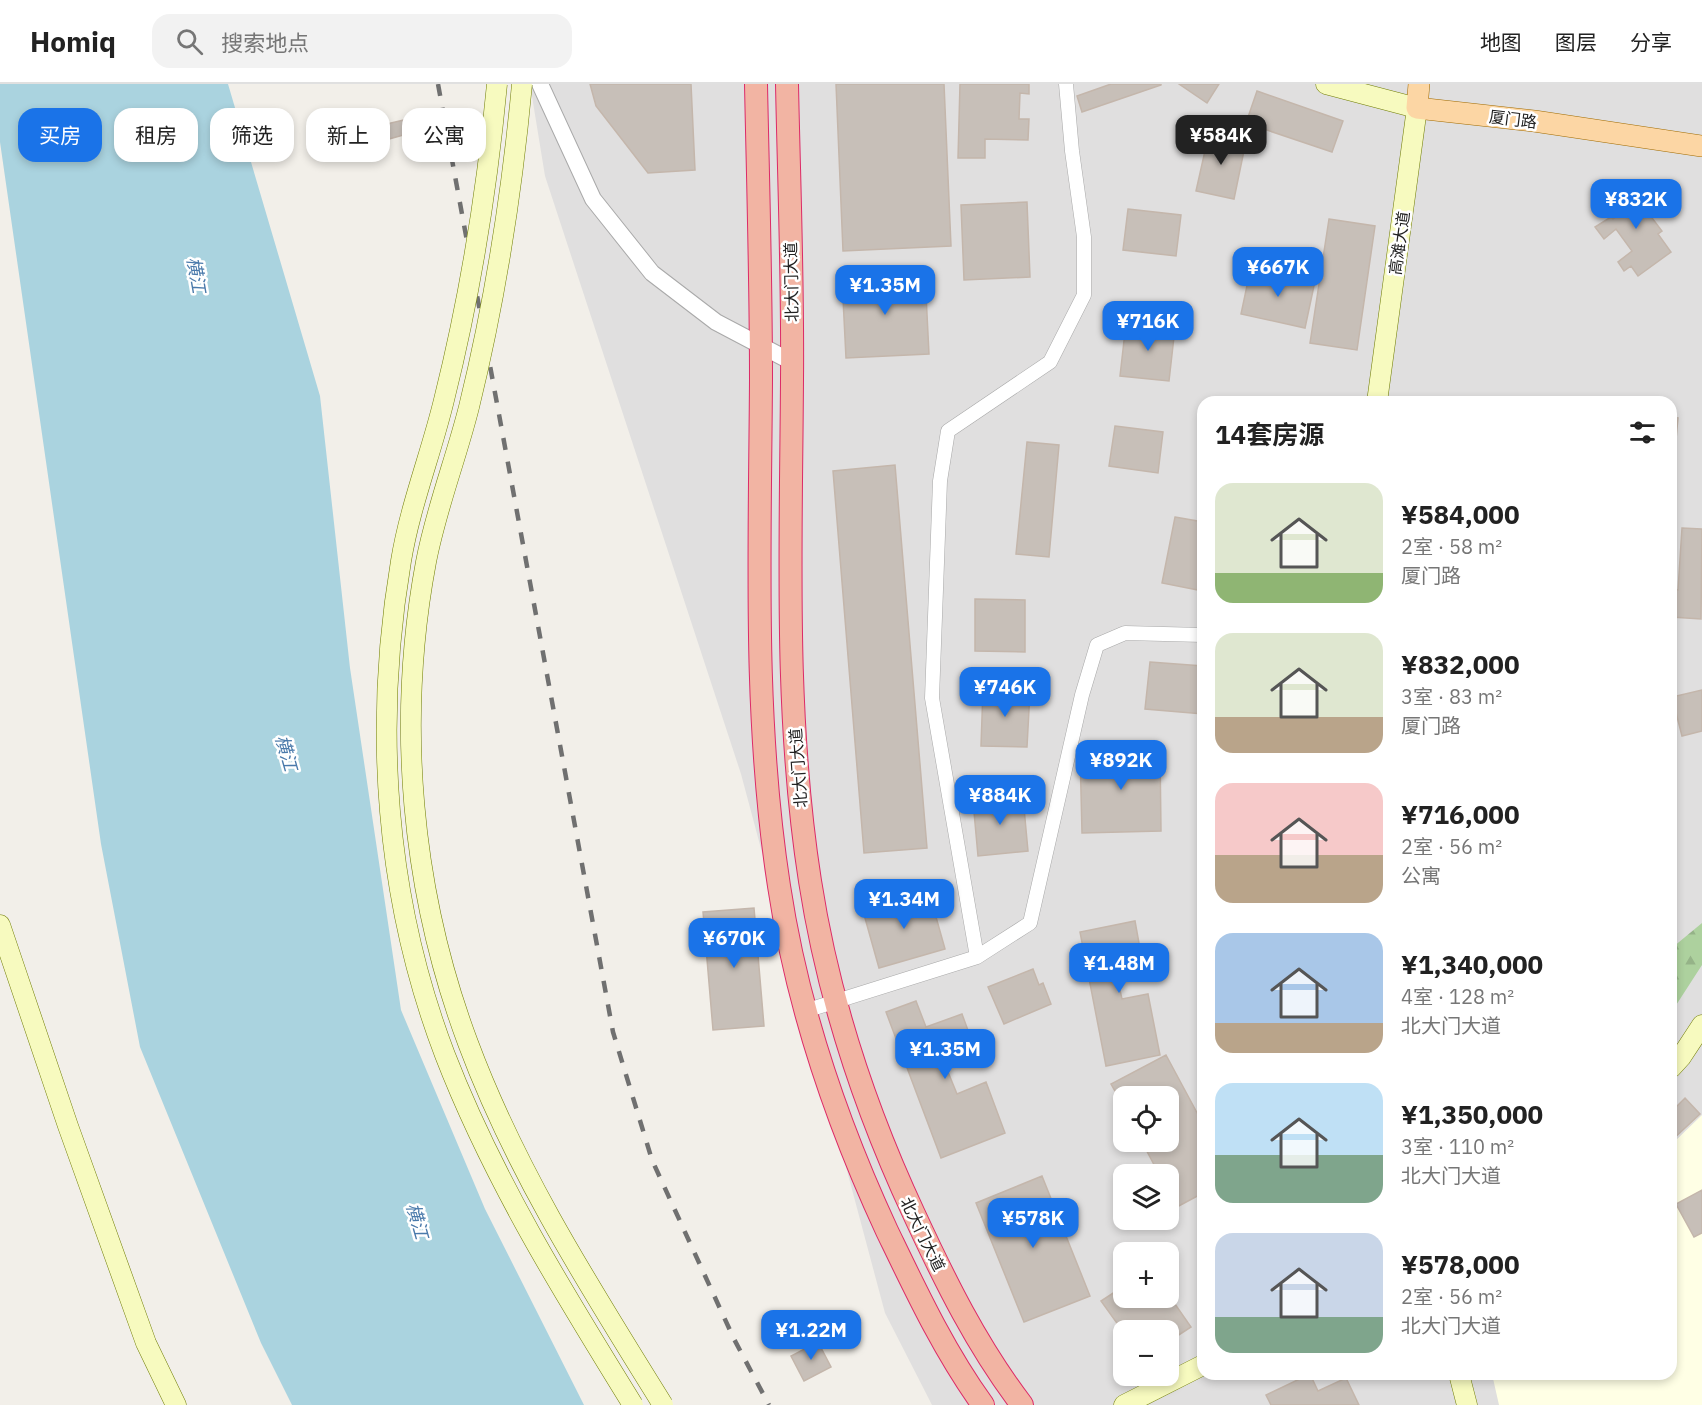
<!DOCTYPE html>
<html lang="zh">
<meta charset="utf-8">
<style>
:root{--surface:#fff;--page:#f2f2f2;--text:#222;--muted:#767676;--line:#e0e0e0;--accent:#1a73e8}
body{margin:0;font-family:"IBM Plex Sans","Noto Sans SC",sans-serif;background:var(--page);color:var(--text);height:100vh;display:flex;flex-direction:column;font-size:22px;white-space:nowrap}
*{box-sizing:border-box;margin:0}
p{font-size:20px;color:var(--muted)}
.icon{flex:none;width:33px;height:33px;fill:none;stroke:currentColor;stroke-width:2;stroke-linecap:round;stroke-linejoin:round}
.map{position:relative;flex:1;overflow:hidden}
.details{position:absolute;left:1197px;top:312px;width:480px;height:984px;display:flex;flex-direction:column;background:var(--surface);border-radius:18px;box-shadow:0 3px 9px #0003}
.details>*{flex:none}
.banner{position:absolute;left:18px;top:24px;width:570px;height:54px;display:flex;gap:12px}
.tools{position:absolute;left:1113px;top:1002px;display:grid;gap:12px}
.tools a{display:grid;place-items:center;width:66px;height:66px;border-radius:12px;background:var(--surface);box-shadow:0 3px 9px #0003;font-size:30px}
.price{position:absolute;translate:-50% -51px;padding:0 14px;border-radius:12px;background:var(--accent);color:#fff;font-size:20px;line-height:39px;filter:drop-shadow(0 2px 3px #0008)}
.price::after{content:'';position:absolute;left:50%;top:36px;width:18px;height:14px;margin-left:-9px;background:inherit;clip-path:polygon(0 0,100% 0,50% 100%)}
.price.selected{background:#222;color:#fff}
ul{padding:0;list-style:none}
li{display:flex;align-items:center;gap:18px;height:150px;padding:0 18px}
li span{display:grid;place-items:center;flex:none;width:168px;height:120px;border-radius:18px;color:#555}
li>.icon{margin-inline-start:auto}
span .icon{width:72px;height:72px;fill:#fffc;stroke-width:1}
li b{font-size:26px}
h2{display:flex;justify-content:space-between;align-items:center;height:72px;padding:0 18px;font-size:26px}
.pill{padding:0 21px;border-radius:18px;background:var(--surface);box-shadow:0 3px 9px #0003;font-size:21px;line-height:54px}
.pill.selected{background:var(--accent);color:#fff}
header{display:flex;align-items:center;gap:36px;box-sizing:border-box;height:84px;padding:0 30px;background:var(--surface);border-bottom:2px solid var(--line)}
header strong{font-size:28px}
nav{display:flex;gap:33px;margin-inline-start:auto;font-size:21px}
.search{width:420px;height:54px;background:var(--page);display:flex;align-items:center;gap:15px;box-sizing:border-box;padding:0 21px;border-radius:18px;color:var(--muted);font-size:22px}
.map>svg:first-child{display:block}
.residential{fill:#e0dfdf;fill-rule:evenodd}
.education{fill:#ffffe5}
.forest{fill:url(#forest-firs)}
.water{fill:#aad3df}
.building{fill:#c7bfb8;stroke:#c4b6ab;stroke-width:1.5}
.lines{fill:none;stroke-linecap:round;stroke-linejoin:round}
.minor-casing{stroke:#a9a9a9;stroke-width:15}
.tertiary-casing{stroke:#a9a9a9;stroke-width:18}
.secondary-casing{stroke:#707d05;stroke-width:21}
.primary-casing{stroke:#a06b00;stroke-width:22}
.trunk-casing{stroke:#dc2a67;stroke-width:24}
.minor{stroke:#fff;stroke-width:14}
.tertiary{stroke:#fff;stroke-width:16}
.secondary{stroke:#f7fabf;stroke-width:20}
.primary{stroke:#fcd6a4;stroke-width:21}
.trunk{stroke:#f2b4a3;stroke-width:22}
.rail{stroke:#707070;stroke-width:4.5;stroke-dasharray:12 12;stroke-linecap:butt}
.secondary-bridge-casing{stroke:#707d05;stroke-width:21;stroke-linecap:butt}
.secondary-bridge{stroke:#f7fabf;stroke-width:20}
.labels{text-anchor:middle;stroke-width:5;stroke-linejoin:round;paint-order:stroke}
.street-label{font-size:16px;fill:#222;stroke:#fff}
.water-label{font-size:18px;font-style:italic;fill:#4a7aab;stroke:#fff}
</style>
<header>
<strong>Homiq</strong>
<div class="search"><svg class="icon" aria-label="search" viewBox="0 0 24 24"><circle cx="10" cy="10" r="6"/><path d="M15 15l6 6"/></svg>搜索地点</div>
<nav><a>地图</a><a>图层</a><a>分享</a></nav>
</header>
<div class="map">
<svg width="1702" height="1321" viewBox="0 0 1702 1321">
<defs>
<pattern id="forest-firs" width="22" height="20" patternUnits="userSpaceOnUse" patternTransform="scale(1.5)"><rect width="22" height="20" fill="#add19e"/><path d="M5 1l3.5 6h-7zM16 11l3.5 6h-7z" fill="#95b388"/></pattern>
</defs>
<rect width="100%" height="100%" fill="#f2efe9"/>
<path class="residential" d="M530,0H1702V1321H932L885,1229L741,690L545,92ZM1203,318H1671V1290H1203ZM1124,1012H1168V1058H1124ZM1124,1090H1168V1136H1124ZM1124,1168H1168V1214H1124ZM1124,1246H1168V1292H1124Z"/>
<path class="education" d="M1702,1031V1321H1499L1492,1290H1671V1061Z"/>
<path class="forest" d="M1671,800L1673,863L1702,839V881L1671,929Z"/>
<path class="water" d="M0,0H228L320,312L350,584L401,926L485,1125L584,1321H292L261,1259L140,963L101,760L0,58Z"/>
<path class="building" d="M590,0H691L695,86L648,89L596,22Z
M836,0H944L951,162L843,167Z
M960,0H1029V10L1020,9L1019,35H1029L1028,56L985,55V74H958Z
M1111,0H1161V1L1082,28L1077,12Z
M1179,0H1219L1207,19Z
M1257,7L1343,37L1332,68L1246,39Z
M404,36L407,50L382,57L378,42Z
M1209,49L1246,57L1234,115L1196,107Z
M1633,99L1654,127L1649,130L1662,147L1658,150L1671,168L1638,192L1631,182L1624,187L1618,178L1632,167L1616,145L1604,155L1595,143L1611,133L1613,135L1618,131L1608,118Z
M1027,118L1030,193L964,196L961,121Z
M1128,125L1181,131L1176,172L1123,166Z
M1329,135L1375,142L1357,266L1310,259Z
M1251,183L1315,197L1305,244L1241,230Z
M925,190L929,270L846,274L842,194Z
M1126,239L1175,244L1169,297L1120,292Z
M1671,333L1678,334L1671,409Z
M1115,342L1163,348L1158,389L1109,382Z
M1027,358L1059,361L1049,473L1016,470Z
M895,381L927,764L864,769L833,387Z
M1175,433L1203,438V507L1162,499Z
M1682,444L1702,445L1701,535L1671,533V505L1678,506Z
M975,515L1025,516V568L975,567Z
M1150,578L1203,582V630L1145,625Z
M983,605L1030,607L1027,663L981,662Z
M1702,606V647L1682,652L1672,613Z
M1160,666L1161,747L1082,749L1080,667Z
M1023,713L1028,767L978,772L973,717Z
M929,808L945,865L879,884L863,827Z
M754,824L764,942L713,946L703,828Z
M1135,837L1144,887L1117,893L1122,915L1148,910L1160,971L1106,982L1080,848Z
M1033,885L1039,901L1043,899L1051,920L1004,940L988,903Z
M916,917L926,943L962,930L977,971L946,983L957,1010L986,998L1005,1049L941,1074L886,928Z
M1166,971L1203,1040V1109L1177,1123L1168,1108V1090H1159L1142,1058H1168V1012H1124V1023L1111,1000Z
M1685,1014L1700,1030L1671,1057V1028Z
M1042,1092L1090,1212L1024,1238L976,1119Z
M1702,1106V1149L1694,1153L1676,1120Z
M1124,1202V1214H1168V1210L1191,1243L1168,1258V1246H1124V1249L1101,1217Z
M818,1258L831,1283L804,1297L791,1272Z
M1310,1290L1318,1307L1346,1294L1359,1321H1271L1266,1311Z"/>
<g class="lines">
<g class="minor-casing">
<path id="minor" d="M977,873L932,614L940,397L948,347L1050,278L1084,211V153L1072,67L1066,0
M805,927L977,873L1030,839L1082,611L1097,561L1125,549L1203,551"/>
</g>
<g class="tertiary-casing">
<path id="tertiary" d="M540,0L593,115L652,189L716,238L792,278"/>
</g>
<g class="secondary-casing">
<path id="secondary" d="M1326,0L1417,24L1377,318
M0,841L68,1042L146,1259L176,1321
M1671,984L1681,973L1702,941
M1459,1290L1467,1321
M1124,1321L1203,1281"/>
</g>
<g class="primary-casing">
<path id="primary" d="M1419,0L1417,24L1534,37L1702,62"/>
</g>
<g class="trunk-casing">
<path id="trunk" d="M756,0C758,98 761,197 761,295C760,464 753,634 779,802C797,922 836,1037 887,1147C916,1207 944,1267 983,1321
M787,0C789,99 793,197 792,296C791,462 784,631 810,797C828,913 864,1023 914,1130C945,1197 977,1262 1022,1321"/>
</g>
<use href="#minor" class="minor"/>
<use href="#tertiary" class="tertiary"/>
<use href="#secondary" class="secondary"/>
<use href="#primary" class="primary"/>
<use href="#trunk" class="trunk"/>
<path class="rail" d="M438,0L613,948L652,1076L734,1255L769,1321"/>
<g class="secondary-bridge-casing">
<path id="secondary-bridge" d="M497,0C487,106 470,212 444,316C431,370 410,422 401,477C373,643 385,814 445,971C493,1095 563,1208 633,1321
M522,0C512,109 495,217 469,323C456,375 436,425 426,478C396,638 411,807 468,959C516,1088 591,1205 663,1321"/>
</g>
<use href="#secondary-bridge" class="secondary-bridge"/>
</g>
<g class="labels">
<g class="street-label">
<text transform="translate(1513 35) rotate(7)" y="6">厦门路</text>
<text transform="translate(1399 159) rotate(-82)" y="6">高滩大道</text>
<text transform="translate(791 198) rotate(-91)" y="6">北大门大道</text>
<text transform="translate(798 684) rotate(-94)" y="6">北大门大道</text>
<text transform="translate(923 1150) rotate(64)" y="6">北大门大道</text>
</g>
<g class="water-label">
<text transform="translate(196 191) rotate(80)" y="6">横江</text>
<text transform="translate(286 669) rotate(74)" y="6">横江</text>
<text transform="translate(417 1137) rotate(74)" y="6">横江</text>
</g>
</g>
</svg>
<div class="tools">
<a><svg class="icon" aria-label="locate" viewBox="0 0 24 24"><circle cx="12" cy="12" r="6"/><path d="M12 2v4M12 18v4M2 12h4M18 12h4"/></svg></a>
<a><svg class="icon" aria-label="layers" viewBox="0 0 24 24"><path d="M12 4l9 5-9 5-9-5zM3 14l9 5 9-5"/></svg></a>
<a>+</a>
<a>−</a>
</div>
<b class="price selected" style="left:1221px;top:82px">¥584K</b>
<b class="price" style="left:1636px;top:146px">¥832K</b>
<b class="price" style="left:1278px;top:214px">¥667K</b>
<b class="price" style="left:885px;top:232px">¥1.35M</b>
<b class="price" style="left:1148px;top:268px">¥716K</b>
<b class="price" style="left:1005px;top:634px">¥746K</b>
<b class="price" style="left:1121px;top:707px">¥892K</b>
<b class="price" style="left:1000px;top:742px">¥884K</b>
<b class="price" style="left:904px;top:846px">¥1.34M</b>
<b class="price" style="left:734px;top:885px">¥670K</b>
<b class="price" style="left:1119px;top:910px">¥1.48M</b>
<b class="price" style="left:945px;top:996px">¥1.35M</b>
<b class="price" style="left:1033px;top:1165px">¥578K</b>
<b class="price" style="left:811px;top:1277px">¥1.22M</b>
<div class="banner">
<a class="pill selected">买房</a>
<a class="pill">租房</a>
<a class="pill">筛选</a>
<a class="pill">新上</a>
<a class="pill">公寓</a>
</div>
<section class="details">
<h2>14套房源<svg class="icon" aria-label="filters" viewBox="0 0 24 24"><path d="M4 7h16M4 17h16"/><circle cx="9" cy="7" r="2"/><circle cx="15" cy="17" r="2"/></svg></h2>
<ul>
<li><span style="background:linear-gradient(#dfe7d0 75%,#8fb573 0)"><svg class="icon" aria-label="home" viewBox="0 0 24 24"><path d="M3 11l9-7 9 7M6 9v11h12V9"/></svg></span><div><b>¥584,000</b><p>2室 · 58 m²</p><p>厦门路</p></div></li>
<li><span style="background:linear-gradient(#dfe7d0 70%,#b9a48a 0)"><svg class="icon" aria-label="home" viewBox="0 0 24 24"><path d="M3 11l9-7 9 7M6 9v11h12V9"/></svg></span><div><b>¥832,000</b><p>3室 · 83 m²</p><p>厦门路</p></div></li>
<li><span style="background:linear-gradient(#f6c9c9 60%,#b9a48a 0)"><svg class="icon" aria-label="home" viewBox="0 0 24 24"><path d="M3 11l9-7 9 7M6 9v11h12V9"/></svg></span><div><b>¥716,000</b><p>2室 · 56 m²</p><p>公寓</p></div></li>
<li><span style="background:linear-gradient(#a9c7e8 75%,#b9a48a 0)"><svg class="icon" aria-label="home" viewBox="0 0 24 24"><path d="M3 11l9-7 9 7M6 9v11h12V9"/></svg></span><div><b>¥1,340,000</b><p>4室 · 128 m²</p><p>北大门大道</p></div></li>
<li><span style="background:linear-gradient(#bfe0f5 60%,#7fa58c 0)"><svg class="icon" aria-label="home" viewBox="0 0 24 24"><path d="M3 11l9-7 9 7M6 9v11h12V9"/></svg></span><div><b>¥1,350,000</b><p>3室 · 110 m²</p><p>北大门大道</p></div></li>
<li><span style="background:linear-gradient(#c9d6e8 70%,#7fa58c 0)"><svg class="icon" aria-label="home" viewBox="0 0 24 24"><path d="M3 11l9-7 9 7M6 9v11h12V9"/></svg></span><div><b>¥578,000</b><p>2室 · 56 m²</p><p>北大门大道</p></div></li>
</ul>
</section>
</div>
